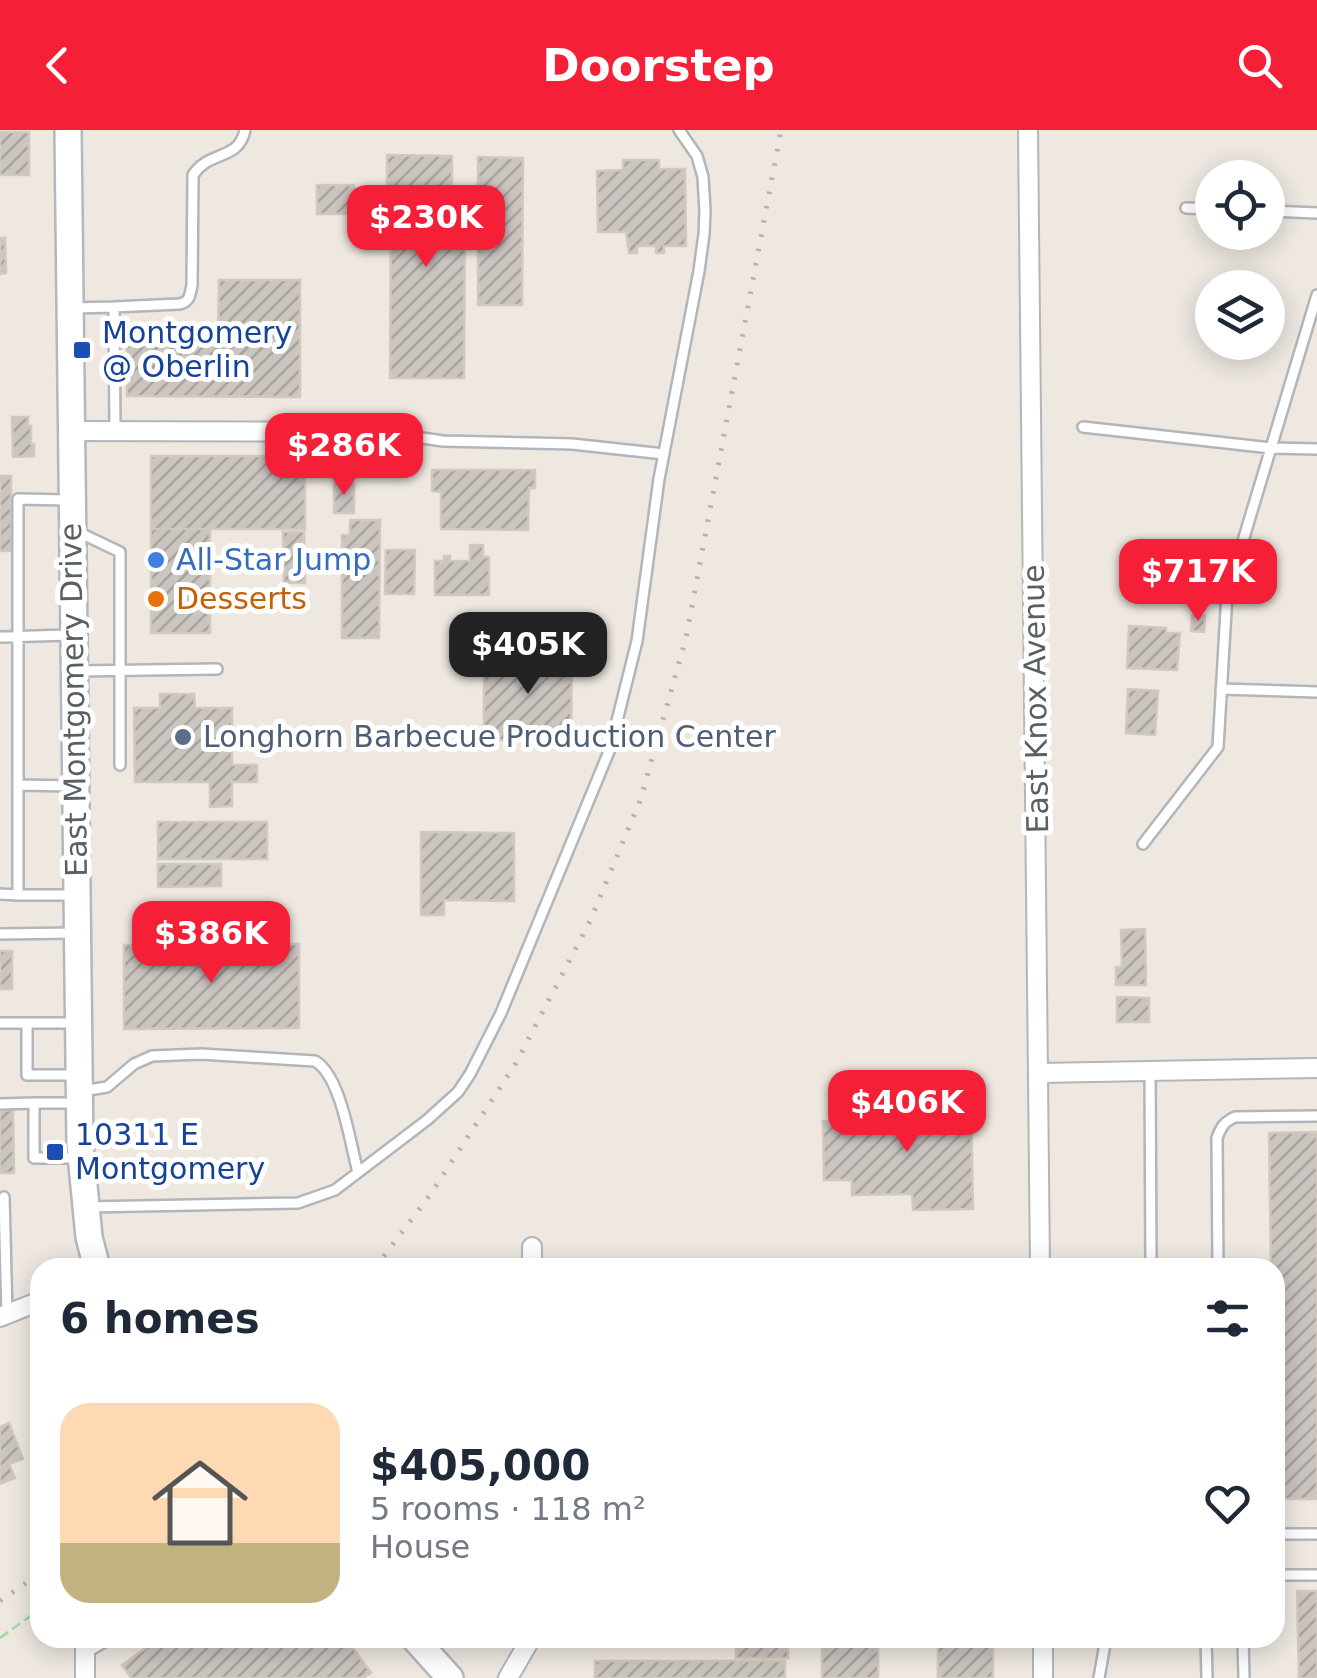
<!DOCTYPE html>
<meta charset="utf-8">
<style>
:root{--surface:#fff;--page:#f2f2f3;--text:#1f2937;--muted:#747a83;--line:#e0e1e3;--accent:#f51f38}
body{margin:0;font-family:"DejaVu Sans",sans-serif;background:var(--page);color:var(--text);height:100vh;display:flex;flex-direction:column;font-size:38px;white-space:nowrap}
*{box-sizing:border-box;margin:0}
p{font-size:32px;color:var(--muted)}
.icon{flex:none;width:55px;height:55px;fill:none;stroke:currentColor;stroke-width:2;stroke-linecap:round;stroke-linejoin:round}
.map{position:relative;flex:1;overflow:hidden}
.details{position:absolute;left:30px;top:1128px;width:1255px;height:390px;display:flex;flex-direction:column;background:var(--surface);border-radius:30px;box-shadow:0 5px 25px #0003}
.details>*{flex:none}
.tools{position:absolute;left:1195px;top:30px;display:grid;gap:20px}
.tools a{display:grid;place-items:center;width:90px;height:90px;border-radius:50%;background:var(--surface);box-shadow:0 5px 25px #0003;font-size:50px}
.price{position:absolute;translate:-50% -85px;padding:0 22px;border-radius:20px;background:var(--accent);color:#fff;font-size:32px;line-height:65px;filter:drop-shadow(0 2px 5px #0008)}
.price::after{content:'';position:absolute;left:50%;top:60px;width:30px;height:22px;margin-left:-15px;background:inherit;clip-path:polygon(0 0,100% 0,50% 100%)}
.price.selected{background:#222;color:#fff}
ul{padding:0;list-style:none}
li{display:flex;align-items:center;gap:30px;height:250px;padding:0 30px}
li+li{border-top:2px solid var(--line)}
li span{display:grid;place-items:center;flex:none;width:280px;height:200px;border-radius:30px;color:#555}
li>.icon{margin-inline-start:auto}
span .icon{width:120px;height:120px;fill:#fffc;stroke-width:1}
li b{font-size:42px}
h2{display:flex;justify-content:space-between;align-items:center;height:120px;padding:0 30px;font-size:42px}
header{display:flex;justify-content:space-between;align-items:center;height:130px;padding:0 30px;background:var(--accent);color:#fff;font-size:45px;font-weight:800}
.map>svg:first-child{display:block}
.building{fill:url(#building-hatch);stroke:#d3c8bf;stroke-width:2.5}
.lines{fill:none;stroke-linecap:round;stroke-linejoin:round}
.service-casing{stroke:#b2b6ba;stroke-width:14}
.minor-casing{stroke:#b2b6ba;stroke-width:22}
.secondary-casing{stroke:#b2b8bd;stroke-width:30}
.path{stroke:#9ddaa1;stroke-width:2.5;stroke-dasharray:10 5;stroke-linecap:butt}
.service{stroke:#fff;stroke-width:9}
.minor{stroke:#fff;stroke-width:18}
.secondary{stroke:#fff;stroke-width:25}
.rail{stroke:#b1b2b3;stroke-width:5;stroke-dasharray:2.5 12;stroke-linecap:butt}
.transit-dot{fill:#1a4fb4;stroke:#fff;stroke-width:4}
.shop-dot{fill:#3f7fe0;stroke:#fff;stroke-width:4}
.food-dot{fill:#e8710a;stroke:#fff;stroke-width:4}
.service-dot{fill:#5c6f8a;stroke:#fff;stroke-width:4}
.labels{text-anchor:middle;stroke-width:10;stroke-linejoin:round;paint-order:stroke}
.transit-label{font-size:30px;fill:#164399;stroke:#fff;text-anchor:start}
.shop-label{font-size:30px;fill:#366cbe;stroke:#fff;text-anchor:start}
.food-label{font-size:30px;fill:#c56008;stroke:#fff;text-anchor:start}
.street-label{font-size:30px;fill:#595f63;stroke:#fff}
.service-label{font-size:30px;fill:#4e5e75;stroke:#fff;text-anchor:start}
</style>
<header><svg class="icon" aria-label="back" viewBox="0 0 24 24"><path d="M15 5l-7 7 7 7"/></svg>Doorstep<svg class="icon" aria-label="search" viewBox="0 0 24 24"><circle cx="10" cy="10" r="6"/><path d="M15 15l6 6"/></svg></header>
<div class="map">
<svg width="1317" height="1548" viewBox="0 0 1317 1548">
<defs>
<pattern id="building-hatch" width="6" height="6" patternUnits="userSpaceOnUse" patternTransform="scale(2.5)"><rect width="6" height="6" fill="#cbc5c0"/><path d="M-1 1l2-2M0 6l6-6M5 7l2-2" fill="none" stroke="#a8a3a0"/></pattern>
</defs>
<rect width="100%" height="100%" fill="#eee8e1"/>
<path class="building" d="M0,2H29V45H0Z
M387,25L452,26V83H449V86H465L464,248H390L391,82H387Z
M478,27L523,28L522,175H478Z
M623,30H659V39H685L686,116H664V123H656V116H637V123H629L626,102H598L597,41L623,40Z
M317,55H354V84H317Z
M0,108H5L6,143L0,144Z
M219,150H300V267L127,266V214L218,215Z
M12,287H28V296H31V314H34V326L13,327Z
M151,326H305V399H151Z
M432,340H535V358H529L528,400L441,399V362L432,361Z
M0,346H11V421H0Z
M334,353H354V383H334Z
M350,390H380L379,508H342V405H350Z
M151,399H210V503H151Z
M283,402H304L305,453H284Z
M470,415H483V427H489V465H435V431H444V426H450V431H470Z
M386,420H415L414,464H385Z
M1192,485L1205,486L1204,502L1191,501Z
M1129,496L1166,498V503H1180L1177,540L1127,538Z
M484,523L572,524L571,611L484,610Z
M1128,559L1158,561L1155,605L1126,603Z
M160,564H194L195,578H232V635H257V652H232V676L210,677V652H135L134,578H160Z
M158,692H267V729H158Z
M421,702L514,703V771L444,770V785H421Z
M158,734H221V756L158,757Z
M1145,799L1146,855H1116V837H1122L1121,800Z
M299,814V898L124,899V815Z
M0,821H12V859H0Z
M1117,867L1149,868V892H1117Z
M929,967H952V973H971L973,1079L913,1080L912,1064L852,1065V1050H824L823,991L912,990V974L929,973Z
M13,980L14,1043H0V981Z
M1317,1002V1369H1275V1138H1271L1269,1003Z
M9,1293L23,1329L9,1334L15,1348L0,1354V1297Z
M1297,1461H1317V1548H1299Z
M160,1508H346L371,1543L363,1548H131L122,1535Z
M736,1508H788V1528H736Z
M822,1508H878V1548H822Z
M938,1508H993V1548H938Z
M595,1531H785V1548H595Z"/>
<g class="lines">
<g class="service-casing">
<path id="service" d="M1186,78L1212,79
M1268,81L1317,83
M114,177L179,174C190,172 190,165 192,155L193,45C209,20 239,31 245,0
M71,178L114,177L115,301
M1083,297L1271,318L1317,319
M381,302L443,311L572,314L664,324
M68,370L18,369V765H76
M76,401L120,422V635
M0,507L70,505
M76,541L217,539
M1221,559L1317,562
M18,655L72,656
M1143,714L1218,617L1227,464L1317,165
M0,764L18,765
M0,804L74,803
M0,893H27
M75,893H27V945H77
M1150,940L1151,1138
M82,961L107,957L134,934L152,926L201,924L315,931C341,946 350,1013 358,1042
M76,973H34V1028H76
M0,974L34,973
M4,1067L7,1184
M88,1077L298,1073L335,1060L427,990L458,962L470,944L501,883L610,619L637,511L659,349L699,141L704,104L705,81L703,47L697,26L679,0
M1218,1138L1217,1008C1221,997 1224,992 1235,987L1317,986
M1275,1404H1317
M1275,1445H1317
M1206,1508L1207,1548
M1243,1508L1244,1548
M87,1522L111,1508
M1099,1548L1106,1508"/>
</g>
<g class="minor-casing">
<path id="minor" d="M1028,0L1040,1138
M70,301L381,302
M1039,943L1317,938
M532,1117V1138
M0,1187L40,1171
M1043,1508V1548
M85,1548V1508
M508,1548L531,1508"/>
</g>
<g class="secondary-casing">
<path id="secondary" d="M68,0L80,1015L89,1107L97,1138
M414,1508L450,1548"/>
</g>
<path class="path" d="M0,1508L40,1479"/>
<use href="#service" class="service"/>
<use href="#minor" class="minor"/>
<use href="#secondary" class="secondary"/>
<path class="rail" d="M375,1138L430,1065L516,933L590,791L640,671L686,508L781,0
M0,1471L40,1443"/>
</g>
<g class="transit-dot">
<rect x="72" y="210" width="20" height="20" rx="5"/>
<rect x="45" y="1012" width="20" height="20" rx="5"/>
</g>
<circle class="shop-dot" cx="156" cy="430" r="10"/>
<circle class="food-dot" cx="156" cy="469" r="10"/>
<circle class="service-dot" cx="183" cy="607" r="10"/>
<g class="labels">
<g class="transit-label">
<text x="102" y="213">Montgomery<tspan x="102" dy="34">@ Oberlin</tspan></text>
<text x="75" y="1015">10311 E<tspan x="75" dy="34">Montgomery</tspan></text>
</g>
<g class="shop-label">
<text x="176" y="440">All-Star Jump</text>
</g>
<g class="food-label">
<text x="176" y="479">Desserts</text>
</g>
<g class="street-label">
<text transform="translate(1036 569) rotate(-91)" y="10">East Knox Avenue</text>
<text transform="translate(74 570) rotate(-91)" y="10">East Montgomery Drive</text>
</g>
<g class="service-label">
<text x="203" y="617">Longhorn Barbecue Production Center</text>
</g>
</g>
</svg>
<div class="tools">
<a><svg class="icon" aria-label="locate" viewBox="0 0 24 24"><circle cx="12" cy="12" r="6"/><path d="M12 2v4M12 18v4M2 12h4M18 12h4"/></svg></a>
<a><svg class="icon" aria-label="layers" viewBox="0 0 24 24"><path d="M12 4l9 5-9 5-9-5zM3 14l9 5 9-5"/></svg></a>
</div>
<b class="price" style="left:426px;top:140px">$230K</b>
<b class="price" style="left:344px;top:368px">$286K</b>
<b class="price" style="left:1198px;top:494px">$717K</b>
<b class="price selected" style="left:528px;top:567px">$405K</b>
<b class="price" style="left:211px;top:856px">$386K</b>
<b class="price" style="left:907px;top:1025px">$406K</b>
<section class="details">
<h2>6 homes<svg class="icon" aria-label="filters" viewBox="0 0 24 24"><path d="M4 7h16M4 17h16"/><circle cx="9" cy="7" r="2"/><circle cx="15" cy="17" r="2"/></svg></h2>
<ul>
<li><span style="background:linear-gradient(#ffd9b3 70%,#c2b280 0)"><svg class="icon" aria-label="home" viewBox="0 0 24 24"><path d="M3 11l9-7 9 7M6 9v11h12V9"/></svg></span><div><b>$405,000</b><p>5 rooms · 118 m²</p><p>House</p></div><svg class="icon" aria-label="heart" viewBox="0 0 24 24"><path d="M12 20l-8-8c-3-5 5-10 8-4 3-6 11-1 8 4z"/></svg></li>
</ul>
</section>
</div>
